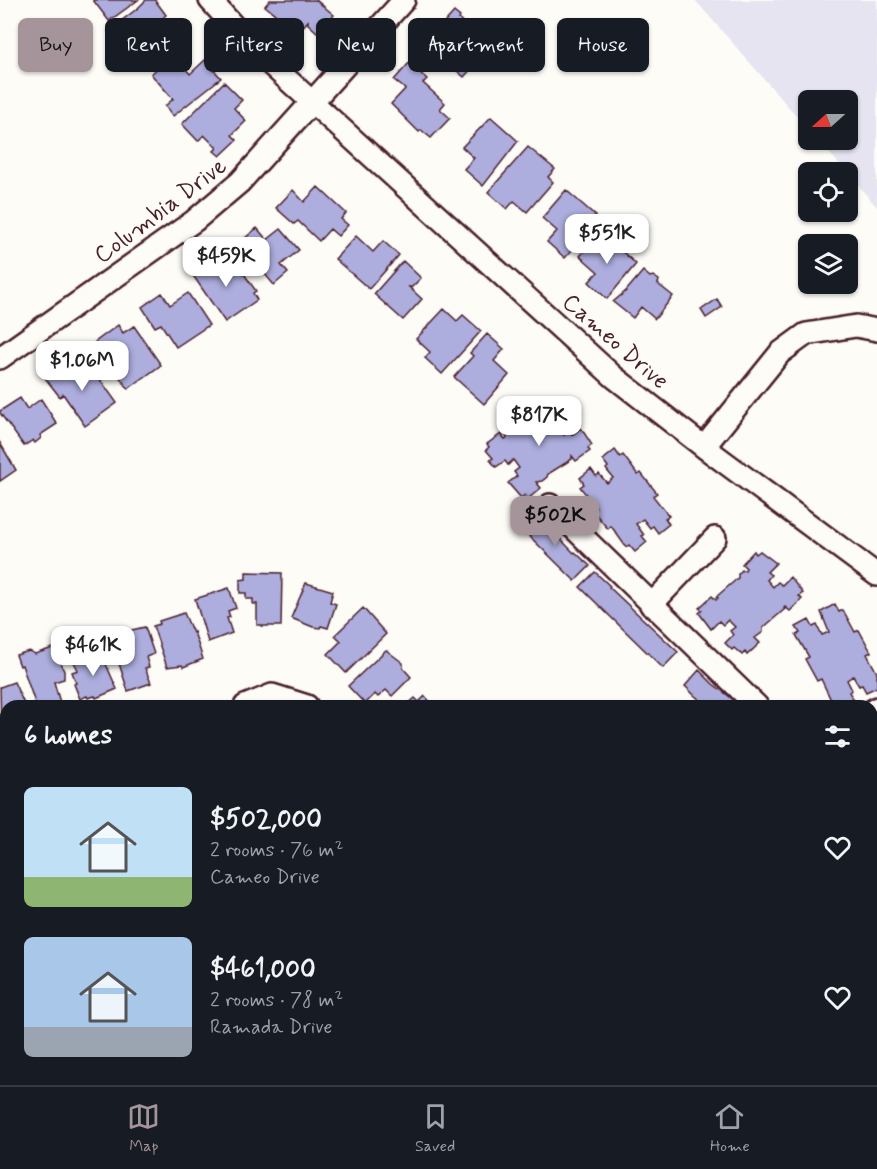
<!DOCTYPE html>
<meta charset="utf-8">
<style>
:root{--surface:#171b24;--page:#20242c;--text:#f1f3f6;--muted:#9ea1a6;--line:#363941;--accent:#a6949b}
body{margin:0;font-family:Mynerve,sans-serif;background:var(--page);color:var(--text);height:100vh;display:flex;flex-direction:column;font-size:22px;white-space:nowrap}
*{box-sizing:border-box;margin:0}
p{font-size:20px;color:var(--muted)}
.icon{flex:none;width:33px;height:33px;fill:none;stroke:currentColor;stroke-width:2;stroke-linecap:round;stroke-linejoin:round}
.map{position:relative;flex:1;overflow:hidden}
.drawer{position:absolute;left:0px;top:700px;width:878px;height:386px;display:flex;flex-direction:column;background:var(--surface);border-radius:18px 18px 0 0;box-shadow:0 2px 4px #0004}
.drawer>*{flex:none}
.banner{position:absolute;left:18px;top:18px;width:842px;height:54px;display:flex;gap:12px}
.needle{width:39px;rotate:249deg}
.tools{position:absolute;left:798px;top:90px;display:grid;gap:12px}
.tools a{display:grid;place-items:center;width:60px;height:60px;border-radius:9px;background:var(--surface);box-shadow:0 2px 4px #0004;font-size:30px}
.price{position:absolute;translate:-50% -51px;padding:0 14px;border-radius:12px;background:#fff;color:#222;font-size:20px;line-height:39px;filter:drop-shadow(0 2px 3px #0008)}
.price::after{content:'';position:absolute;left:50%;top:36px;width:18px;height:14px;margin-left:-9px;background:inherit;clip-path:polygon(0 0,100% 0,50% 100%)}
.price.selected{background:var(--accent);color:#111}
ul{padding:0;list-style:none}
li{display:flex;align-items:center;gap:18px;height:150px;padding:0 24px}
li span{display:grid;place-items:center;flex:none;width:168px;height:120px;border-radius:9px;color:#555}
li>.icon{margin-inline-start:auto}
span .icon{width:72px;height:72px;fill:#fffc;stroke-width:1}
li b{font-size:26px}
h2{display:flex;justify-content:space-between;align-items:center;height:72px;padding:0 24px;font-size:26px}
.tag{padding:0 21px;border-radius:9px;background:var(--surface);box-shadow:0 2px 4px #0004;font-size:21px;line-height:54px}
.tag.selected{background:var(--accent);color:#111}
.tab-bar{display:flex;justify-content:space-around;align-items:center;height:84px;border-top:2px solid var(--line);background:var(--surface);font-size:16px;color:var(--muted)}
.tab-bar a{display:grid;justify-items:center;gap:3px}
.tab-bar .selected{color:var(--accent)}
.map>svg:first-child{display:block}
.built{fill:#e5e4f0}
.building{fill:#adadde;stroke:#4a1f2b;stroke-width:1.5}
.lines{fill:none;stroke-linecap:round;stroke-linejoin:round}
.minor-casing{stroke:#4a1f2b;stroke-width:26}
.minor{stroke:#fdfcf7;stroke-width:21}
.labels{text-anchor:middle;stroke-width:4.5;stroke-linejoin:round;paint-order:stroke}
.street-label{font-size:24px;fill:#4a1f2b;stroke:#fdfcf7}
</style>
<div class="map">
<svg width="877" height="1085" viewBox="0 0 877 1085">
<rect width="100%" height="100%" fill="#fdfcf7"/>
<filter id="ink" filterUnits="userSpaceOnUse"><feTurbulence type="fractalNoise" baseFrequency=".0167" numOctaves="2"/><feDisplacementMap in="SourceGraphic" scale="12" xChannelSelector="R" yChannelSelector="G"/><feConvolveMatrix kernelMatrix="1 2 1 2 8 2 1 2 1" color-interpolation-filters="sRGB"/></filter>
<g filter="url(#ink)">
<path class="built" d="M695,0H877V207L818,140H848V100H808V129Z"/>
<path class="building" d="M93,0H138L109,21Z
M146,0H155L166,15L156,24L170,42L156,53L161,59L152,66L147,60L145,62L126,37L117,43L108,31L138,8Z
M270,0H316L334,15L318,33L308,24V21L293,38L272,18L275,14L265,6Z
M454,12L460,17L459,19L498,52L482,70L476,64L464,77L434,51L445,38L437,31Z
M51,27L54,39L45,42L40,30Z
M173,54L190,74L205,60L221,78L173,116L165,106L173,99L151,74Z
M409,63L427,79L423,83L445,103L440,109L450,118L431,138L421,130L419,132L391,104L405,89L394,80Z
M224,82L242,100L234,108L246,121L232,135L237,140L220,156L214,151L217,148L204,135L198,141L182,124Z
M491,117L518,141L483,186L464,169L474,158L462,147Z
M528,147L555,169L548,177L553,182L527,212L514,201L507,209L488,192Z
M318,187L346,213L341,219L348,225L338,236L330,229L319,241L298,221L294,224L276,208L293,190L304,202Z
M566,190L596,216L577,238L580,241L565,258L547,242L557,231L542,218Z
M257,228L267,240L281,229L299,250L281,265L288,273L274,285L239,243Z
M601,232L636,264L607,299L589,282L598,272L580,256Z
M356,236L373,252L383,241L399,255L369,289L335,259Z
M233,258L256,291L253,293L257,300L225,322L192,274L212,260L218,268Z
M403,261L421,278L412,287H409L422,299L403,320L374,294Z
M643,271L650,277L653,276L659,280L658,284L673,296L655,319L641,307L633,318L613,302L626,291Z
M162,293L170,305L188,293L209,325L176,347L161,324L155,327L142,307Z
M717,299L722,307L706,318L701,310Z
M444,309L457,321L463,315L481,331L442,374L425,358L430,352L416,339Z
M118,325L123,333L134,326L161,365L128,389L95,342Z
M487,334L504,349L494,361L509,375L484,404L454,377L473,356L470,353Z
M65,364L73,375L89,364L117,403L85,426L63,394L60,397L45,378L53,372L52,371Z
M549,397L552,400L556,397L570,412L560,419L563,423L558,427L564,435L569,430L572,435L581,428L592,445L588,448L590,451L576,461L572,456V459L548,474L547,477L542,481L536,482L541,488L528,499L525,495L521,498L508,483L517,476L514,472L519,468L513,460L508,465L505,461L496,467L490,460L493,458L486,450L489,447L487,444L501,434L505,439L507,438L506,436L530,420L531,417L539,413L535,407Z
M20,398L27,409L41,399L57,424L40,435L41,438L35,443L33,440L24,446L0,413V411Z
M0,443L16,470L0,481Z
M615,450L620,457L623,455L638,475L641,473L657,493L653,496L669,516L665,518L669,524L658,533L653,526L650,528L643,519L636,524L644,535L642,536L647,542L635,552L629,545L626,547L611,526L608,529L592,510L596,507L580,487L584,484L580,478L591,469L596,476L599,474L607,483L613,478L606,469L608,467L603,460Z
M534,512L574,553L575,552L590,566L575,581L520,527Z
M754,551L756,554L760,551L776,563L767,572L771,575L767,580L773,587L778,582L782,585L790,577L803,593L799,596L802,599L790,611L785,607L784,608L785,609L763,628V632L755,638L760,643L747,655L745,652L742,655L734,648L732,650L725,643L733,635L730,631L735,627L728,620L723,625L719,621L711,629L699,613L702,610L699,608L712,596L716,600L718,598L716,597L738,578V574L742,570H745L746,568L742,564Z
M246,572L282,573L281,626H262V625H257V604H253V599H246V593H240V580L246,579Z
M595,572L610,586L609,587L678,652L663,668L580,587Z
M306,583L333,591L330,602L336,604L328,628L321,626L320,628L313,627L291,618Z
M229,588L236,608L228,611L230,617L227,618L232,633L208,642L195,599Z
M835,604L839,612L843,610L855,632L859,630L871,652L867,654L877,673V687L866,692L862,685L859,686L853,676L847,680L852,690L849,692L854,700L841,706L836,699L832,702L821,679L817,681L805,659L809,657L796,635L800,633L796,627L809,620L813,627L817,625L822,635L829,632L821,612Z
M363,608L386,634L346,673L328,654L341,641L335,635Z
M184,613L193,633L194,632L203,659L183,667L182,665L167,667L153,626L160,624L159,621Z
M145,627L154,654L146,657L149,667L145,668L151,683L128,691L111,639L124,634L123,632Z
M53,648L64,671V679L54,682L61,706H36L22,665L20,666L16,655L29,651L35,654Z
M386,650L403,663V668L411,677L392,696L386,690L378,697L375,694L365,704L348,686Z
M101,653L117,689L96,698L95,696L88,698L87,696L80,699L74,684L76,683L72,672L78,670L74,662Z
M699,670L713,684L742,706H707L694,695L685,686Z
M14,682L25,706H6V726L1,728L0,687Z
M425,696L434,706H406L415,698L419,702Z
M5,842L6,870L0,872V843Z
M877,864V885H872V865Z
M6,934V971H5L0,935Z
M20,1080H42L43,1085H10L13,1084L12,1082Z
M53,1080H77L78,1082L82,1081L83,1085H53Z
M96,1080H136H134L135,1085H97Z
M147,1080H184L185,1085H148Z
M201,1080H228L229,1085H208L207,1082L201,1083Z
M245,1080H278L258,1085H246Z
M460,1080H498L501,1085H463Z
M616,1080H671V1081L664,1085H619Z"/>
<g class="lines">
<g class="minor-casing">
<path id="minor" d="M210,0L255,50L614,377L704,447L877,575
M0,358L194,221L240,182L404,0
M704,447L780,353L806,334L856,326L877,330
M550,505L757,706
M651,605L715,538
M245,706L272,695L307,706
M872,711L877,708
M0,773L6,772
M872,851H877
M0,1038L6,1037
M562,1080L565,1085"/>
</g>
<use href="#minor" class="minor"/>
</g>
</g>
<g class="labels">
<g class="street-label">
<text transform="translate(160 210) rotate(-37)" y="8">Columbia Drive</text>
<text transform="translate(616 341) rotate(41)" y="8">Cameo Drive</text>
</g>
</g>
</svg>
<div class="tools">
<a><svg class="needle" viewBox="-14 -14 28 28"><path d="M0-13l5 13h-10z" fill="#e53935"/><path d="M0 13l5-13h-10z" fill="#9ea1a6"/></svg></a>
<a><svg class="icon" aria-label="locate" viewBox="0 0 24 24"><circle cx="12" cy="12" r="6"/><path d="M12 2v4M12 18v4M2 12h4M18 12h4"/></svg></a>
<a><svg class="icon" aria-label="layers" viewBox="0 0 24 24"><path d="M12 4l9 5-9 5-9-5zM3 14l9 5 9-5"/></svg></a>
</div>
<b class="price" style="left:607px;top:265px">$551K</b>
<b class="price" style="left:226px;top:288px">$459K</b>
<b class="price" style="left:82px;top:392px">$1.06M</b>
<b class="price" style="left:539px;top:447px">$817K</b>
<b class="price selected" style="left:555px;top:547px">$502K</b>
<b class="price" style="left:93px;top:677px">$461K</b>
<div class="banner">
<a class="tag selected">Buy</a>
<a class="tag">Rent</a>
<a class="tag">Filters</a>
<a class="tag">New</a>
<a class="tag">Apartment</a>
<a class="tag">House</a>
</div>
<section class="drawer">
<h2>6 homes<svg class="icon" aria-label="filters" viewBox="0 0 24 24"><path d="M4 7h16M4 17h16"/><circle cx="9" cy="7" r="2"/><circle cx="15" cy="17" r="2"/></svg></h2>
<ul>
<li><span style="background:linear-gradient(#bfe0f5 75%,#8fb573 0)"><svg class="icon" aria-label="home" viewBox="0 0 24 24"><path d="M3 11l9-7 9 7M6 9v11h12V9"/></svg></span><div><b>$502,000</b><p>2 rooms · 76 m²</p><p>Cameo Drive</p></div><svg class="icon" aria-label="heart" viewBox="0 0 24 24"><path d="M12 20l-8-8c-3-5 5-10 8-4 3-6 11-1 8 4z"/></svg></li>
<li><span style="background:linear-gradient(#a9c7e8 75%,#9aa5b1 0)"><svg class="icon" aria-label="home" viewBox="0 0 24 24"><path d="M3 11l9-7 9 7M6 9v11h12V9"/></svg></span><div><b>$461,000</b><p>2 rooms · 78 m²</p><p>Ramada Drive</p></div><svg class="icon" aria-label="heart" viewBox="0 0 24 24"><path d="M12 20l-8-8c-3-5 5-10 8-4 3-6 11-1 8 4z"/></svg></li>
</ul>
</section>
</div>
<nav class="tab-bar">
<a class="selected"><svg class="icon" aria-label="map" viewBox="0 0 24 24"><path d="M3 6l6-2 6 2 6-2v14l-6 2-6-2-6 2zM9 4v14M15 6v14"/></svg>Map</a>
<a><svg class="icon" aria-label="saved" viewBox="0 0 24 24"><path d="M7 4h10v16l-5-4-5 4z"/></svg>Saved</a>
<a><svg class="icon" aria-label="home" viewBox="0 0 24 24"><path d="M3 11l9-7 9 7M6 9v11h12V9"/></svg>Home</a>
</nav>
